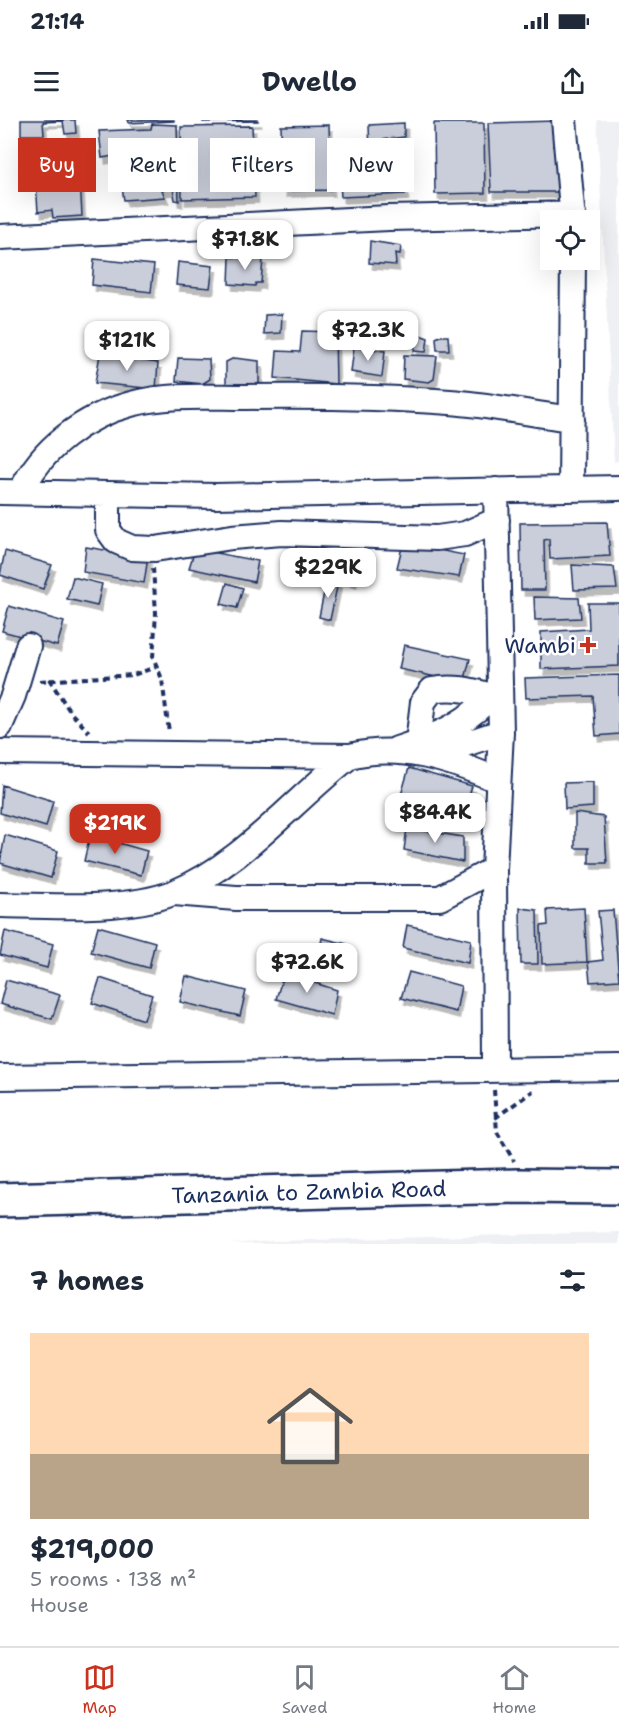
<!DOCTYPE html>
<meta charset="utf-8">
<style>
:root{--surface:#fff;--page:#f2f2f3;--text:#1f2937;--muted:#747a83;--line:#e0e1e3;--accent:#c8321e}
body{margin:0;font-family:"Shantell Sans",sans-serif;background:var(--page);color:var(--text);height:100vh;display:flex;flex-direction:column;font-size:22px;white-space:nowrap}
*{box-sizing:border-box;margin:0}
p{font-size:20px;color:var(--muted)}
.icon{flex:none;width:33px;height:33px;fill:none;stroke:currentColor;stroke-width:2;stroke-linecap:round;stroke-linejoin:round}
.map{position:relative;height:1124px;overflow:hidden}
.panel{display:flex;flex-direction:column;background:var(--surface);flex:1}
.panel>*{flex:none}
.banner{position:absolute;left:18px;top:18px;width:584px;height:54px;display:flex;gap:12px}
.controls{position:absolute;left:540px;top:90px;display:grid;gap:12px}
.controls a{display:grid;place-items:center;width:60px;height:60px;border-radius:0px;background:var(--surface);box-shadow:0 6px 24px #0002;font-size:30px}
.price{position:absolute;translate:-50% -51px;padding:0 14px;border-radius:12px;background:#fff;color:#222;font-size:20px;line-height:39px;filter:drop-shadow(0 2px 3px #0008)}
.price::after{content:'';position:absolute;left:50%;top:36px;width:18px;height:14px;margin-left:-9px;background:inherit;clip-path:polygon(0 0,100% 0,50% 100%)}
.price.selected{background:var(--accent);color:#fff}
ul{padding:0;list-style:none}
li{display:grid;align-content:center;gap:12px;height:318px;padding:0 30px}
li+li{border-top:2px solid var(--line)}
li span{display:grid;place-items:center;height:186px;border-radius:0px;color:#555}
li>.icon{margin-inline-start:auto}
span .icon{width:108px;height:108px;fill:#fffc;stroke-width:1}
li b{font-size:26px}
h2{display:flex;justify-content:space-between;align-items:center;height:72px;padding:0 30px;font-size:26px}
.pill{padding:0 21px;border-radius:0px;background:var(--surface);box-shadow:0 6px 24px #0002;font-size:21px;line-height:54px}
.pill.selected{background:var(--accent);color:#fff}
.status{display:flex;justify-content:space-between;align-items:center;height:42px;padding:0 30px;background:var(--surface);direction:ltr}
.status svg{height:16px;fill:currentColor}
header{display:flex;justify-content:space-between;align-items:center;height:78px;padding:0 30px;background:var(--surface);font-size:27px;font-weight:700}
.tabs{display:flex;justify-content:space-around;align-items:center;height:84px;border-top:2px solid var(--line);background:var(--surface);font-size:16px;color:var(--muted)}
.tabs a{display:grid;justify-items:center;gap:3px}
.tabs .selected{color:var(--accent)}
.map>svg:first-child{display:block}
.built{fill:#eff0f4}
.building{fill:#caceda;stroke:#1b2f5e;stroke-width:1.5;filter:url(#shadow)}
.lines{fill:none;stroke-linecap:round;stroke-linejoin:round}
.minor-casing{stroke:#1b2f5e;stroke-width:28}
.highway-casing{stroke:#1b2f5e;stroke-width:38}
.path{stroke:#1b2f5e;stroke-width:4;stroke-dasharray:6 4.5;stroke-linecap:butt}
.minor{stroke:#fff;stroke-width:24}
.highway{stroke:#fff;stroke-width:33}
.poi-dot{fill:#c8321e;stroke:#fff;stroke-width:2}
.labels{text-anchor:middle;stroke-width:5;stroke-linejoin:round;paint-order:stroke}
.poi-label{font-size:22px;fill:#1b2f5e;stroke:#fff;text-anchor:end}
.street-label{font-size:22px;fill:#1b2f5e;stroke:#fff}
</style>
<div class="status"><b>21:14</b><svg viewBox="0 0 49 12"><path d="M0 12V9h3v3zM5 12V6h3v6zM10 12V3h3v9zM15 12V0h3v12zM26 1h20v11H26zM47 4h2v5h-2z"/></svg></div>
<header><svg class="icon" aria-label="menu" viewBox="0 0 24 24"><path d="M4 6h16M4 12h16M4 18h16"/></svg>Dwello<svg class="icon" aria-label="share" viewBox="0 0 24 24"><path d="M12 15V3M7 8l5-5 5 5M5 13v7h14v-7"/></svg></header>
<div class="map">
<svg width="619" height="1124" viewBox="0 0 619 1124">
<defs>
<filter id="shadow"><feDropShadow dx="3.5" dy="6" stdDeviation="0" flood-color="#0004"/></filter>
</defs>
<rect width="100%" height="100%" fill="#fff"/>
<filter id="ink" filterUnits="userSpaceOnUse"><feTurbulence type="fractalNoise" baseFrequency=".0167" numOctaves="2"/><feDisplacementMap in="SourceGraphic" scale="12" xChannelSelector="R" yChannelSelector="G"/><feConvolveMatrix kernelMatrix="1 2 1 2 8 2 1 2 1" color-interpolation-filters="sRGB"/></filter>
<g filter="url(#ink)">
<path class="built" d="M597,0H619V341L614,342Z
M619,1112V1124H227L274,1121Z"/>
<path class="building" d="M21,0H75L76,13L65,14L63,1L43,2L44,15H21Z
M128,0H174V1L129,3Z
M203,0H258V1L203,2Z
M555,1L559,72H491L488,3Z
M404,3V17L380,20L379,31L370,32L369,5Z
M434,3H484L485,73L435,74Z
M152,4L177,5L179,81L175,80L173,68L162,70L165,77L124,80L118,43L114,42L113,36L102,38L99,11L151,9Z
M329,5L331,70L283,71L281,6Z
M252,6L255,77L182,79L181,7Z
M78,21L82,96L53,98L52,90L38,92L36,62L60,60L59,54L31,56L29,23Z
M339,48H403L405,74L341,77Z
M370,121L401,126L400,134L395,133L396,145L369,143Z
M230,137L263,139L261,163H256L255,166L229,164Z
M94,139L154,145L151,172L92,165Z
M178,142L213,146L210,168L176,165Z
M282,194L281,213L264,214L265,195Z
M302,211L335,212L336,264L275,258L277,231L300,232Z
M420,215L428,218L426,232L414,231L415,218Z
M440,216H448L449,230H437L436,218Z
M354,227L385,231L382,257L351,252Z
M100,234L158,243L156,269L95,263Z
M404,235L437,236L434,259L429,262L403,259Z
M178,238L209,239L210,259L202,264L176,261Z
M234,238L259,241V266L226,264V242Z
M607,402L610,436L550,439L549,419L544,420L545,470H521L520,403Z
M403,423L464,435L459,457L397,448Z
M297,424L359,436L353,461L291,447Z
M86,427L148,437L144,463L83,452Z
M195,429L258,441L254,462L189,448Z
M5,431L52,445L43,469L0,455Z
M572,445L614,447L617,469L574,470Z
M73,457L102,464L97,486L67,479Z
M327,458L338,462L330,500L319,497Z
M227,463L243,468L237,488L221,484Z
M534,477L579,478L581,498L535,500Z
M588,483H619V546L541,549V512L589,509Z
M9,486L64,502L57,526L2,511Z
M404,525L470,539L464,563L399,549Z
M619,555V614L596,616L593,576L526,578L525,558Z
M409,648L472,666L464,692L401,675Z
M593,662V687L565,689L564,663Z
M2,665L53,681L46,707L0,693Z
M575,693L604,697L607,743H589V728H575Z
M407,708L463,717V742L404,730Z
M5,715L58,731L51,758L0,743Z
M90,715L147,731L141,755L84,741Z
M520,788L537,790L538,844H521Z
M584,788L587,842L542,844L541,806L548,805L547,790Z
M613,790L619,860L590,862L588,842L603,840L598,791Z
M407,805L471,820L468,843L403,828Z
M98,806L155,822L149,848L91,832Z
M5,811L53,824L47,848L0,835Z
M322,818L347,824L344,835L320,829Z
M409,852L461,866L456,892L401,878Z
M284,853L337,870L332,895L276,879Z
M186,856L246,871L240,896L180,882Z
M100,858L152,875L144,900L92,883Z
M6,860L60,875L52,899L0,884Z"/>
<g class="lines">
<g class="minor-casing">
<path id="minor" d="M564,0L573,100
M0,117L389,98L573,94
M571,369L573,140
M0,372L216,376L619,368
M21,372C41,328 85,296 131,284C167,274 208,277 245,277C313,276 382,277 450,282C491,285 531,294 572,299
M108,374V410L116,421L132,428L155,429L232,417L282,413L437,418L465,414L497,400
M0,606L13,576L28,526
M418,622L423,582L432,570C454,566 470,570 491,576
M397,629C442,615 468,603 500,567
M0,632L350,636
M429,636L501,612
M174,773L236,778H440L494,749
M0,785C49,786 127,791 173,773C242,745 292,681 350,636C400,623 451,640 497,660
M495,948L494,749L501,612L496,370
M0,957L619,948"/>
</g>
<g class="highway-casing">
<g id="highway">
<path id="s1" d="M0,1080L517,1066L619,1067"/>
</g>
</g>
<path class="path" d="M153,448L156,493L153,537L162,559L169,612
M49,559L71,593L89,612
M40,561L133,555L156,547
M494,970L497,1012L514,1041
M495,998L533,971"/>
<use href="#minor" class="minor"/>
<use href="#highway" class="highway"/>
</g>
</g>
<path class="poi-dot" d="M585 516h6v6h6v6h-6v6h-6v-6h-6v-6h6z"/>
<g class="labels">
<g class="poi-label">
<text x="576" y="533">Wambi</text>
</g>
<g class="street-label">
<text dy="8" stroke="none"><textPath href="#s1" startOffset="309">Tanzania to Zambia Road</textPath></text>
</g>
</g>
</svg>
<div class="controls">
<a><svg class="icon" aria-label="locate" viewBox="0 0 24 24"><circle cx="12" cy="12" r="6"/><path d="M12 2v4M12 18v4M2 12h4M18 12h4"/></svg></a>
</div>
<b class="price" style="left:245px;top:151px">$71.8K</b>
<b class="price" style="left:368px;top:242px">$72.3K</b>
<b class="price" style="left:127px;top:252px">$121K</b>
<b class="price" style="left:328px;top:479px">$229K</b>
<b class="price" style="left:435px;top:724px">$84.4K</b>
<b class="price selected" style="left:115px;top:735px">$219K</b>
<b class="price" style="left:307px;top:874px">$72.6K</b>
<div class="banner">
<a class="pill selected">Buy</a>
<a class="pill">Rent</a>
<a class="pill">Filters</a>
<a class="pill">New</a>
</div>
</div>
<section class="panel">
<h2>7 homes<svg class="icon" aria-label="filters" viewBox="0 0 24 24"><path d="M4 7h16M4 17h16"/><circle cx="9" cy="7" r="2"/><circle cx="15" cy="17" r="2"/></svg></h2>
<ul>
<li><span style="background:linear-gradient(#ffd9b3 65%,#b9a48a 0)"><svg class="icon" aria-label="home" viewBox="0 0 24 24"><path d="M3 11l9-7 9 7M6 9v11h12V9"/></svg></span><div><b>$219,000</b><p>5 rooms · 138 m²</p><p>House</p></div></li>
</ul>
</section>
<nav class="tabs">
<a class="selected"><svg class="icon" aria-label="map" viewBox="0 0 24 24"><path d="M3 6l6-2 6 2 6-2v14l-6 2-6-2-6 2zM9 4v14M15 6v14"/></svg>Map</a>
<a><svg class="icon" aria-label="saved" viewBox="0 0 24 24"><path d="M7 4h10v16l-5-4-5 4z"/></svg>Saved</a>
<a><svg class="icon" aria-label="home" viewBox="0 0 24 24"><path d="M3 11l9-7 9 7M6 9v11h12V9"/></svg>Home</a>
</nav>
